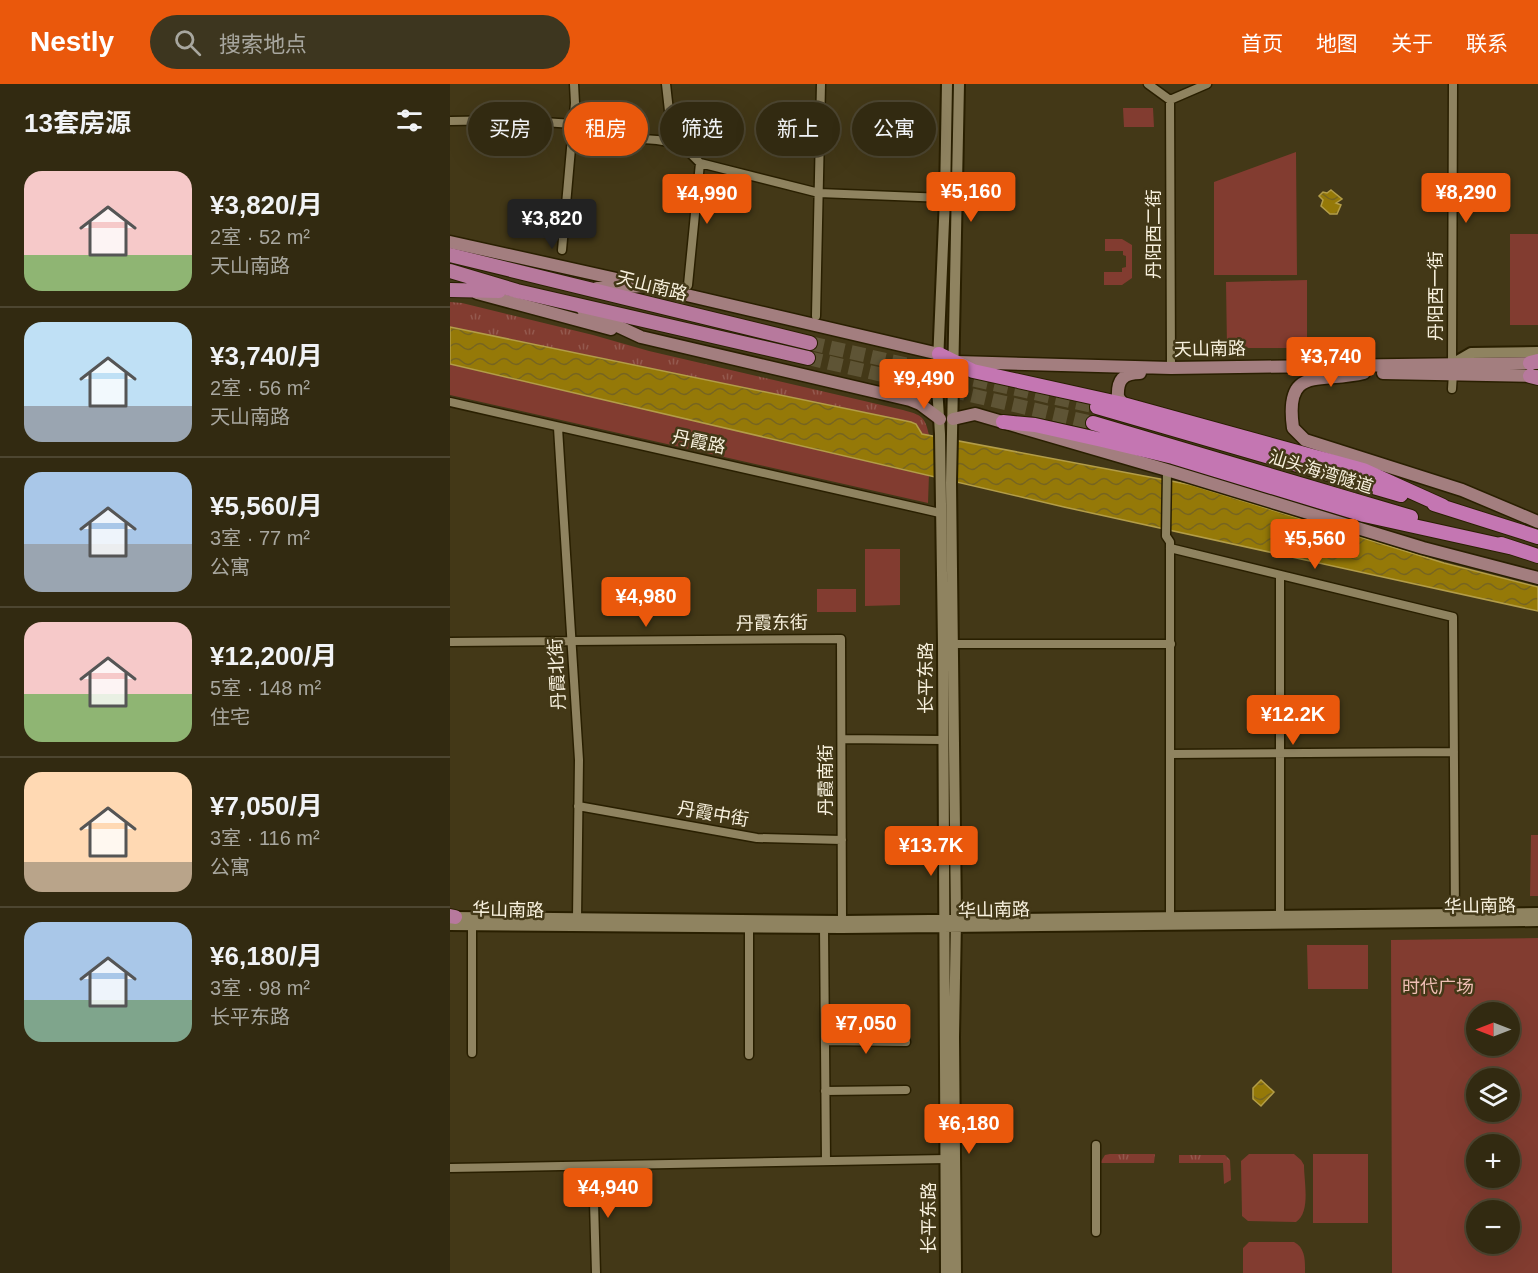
<!DOCTYPE html>
<html lang="zh">
<meta charset="utf-8">
<style>
:root{--surface:#322a11;--page:#3d361f;--text:#f1f3f6;--muted:#a8a79f;--line:#4d4631;--accent:#ea580c}
body{margin:0;font-family:Helvetica,"Noto Sans SC",sans-serif;background:var(--page);color:var(--text);height:100vh;display:flex;flex-direction:column;font-size:22px;white-space:nowrap}
*{box-sizing:border-box;margin:0}
p{font-size:20px;color:var(--muted)}
.icon{flex:none;width:33px;height:33px;fill:none;stroke:currentColor;stroke-width:2;stroke-linecap:round;stroke-linejoin:round}
.map{position:relative;flex:1;overflow:hidden}
.sheet{display:flex;flex-direction:column;background:var(--surface);width:450px}
.sheet>*{flex:none}
.hud{position:absolute;left:18px;top:18px;width:570px;height:54px;display:flex;gap:12px}
.needle{width:39px;rotate:270deg}
.fabs{position:absolute;left:1016px;top:918px;display:grid;gap:12px}
.fabs a{display:grid;place-items:center;width:54px;height:54px;border-radius:50%;background:var(--surface);box-shadow:0 6px 24px #0002,0 0 0 2px var(--line);font-size:30px}
.price{position:absolute;translate:-50% -51px;padding:0 14px;border-radius:6px;background:var(--accent);color:#fff;font-size:20px;line-height:39px;filter:drop-shadow(0 2px 3px #0008)}
.price::after{content:'';position:absolute;left:50%;top:36px;width:18px;height:14px;margin-left:-9px;background:inherit;clip-path:polygon(0 0,100% 0,50% 100%)}
.price.active{background:#222;color:#fff}
ul{padding:0;list-style:none}
li{display:flex;align-items:center;gap:18px;height:150px;padding:0 24px}
li+li{border-top:2px solid var(--line)}
li span{display:grid;place-items:center;flex:none;width:168px;height:120px;border-radius:18px;color:#555}
li>.icon{margin-inline-start:auto}
span .icon{width:72px;height:72px;fill:#fffc;stroke-width:1}
li b{font-size:26px}
h2{display:flex;justify-content:space-between;align-items:center;height:72px;padding:0 24px;font-size:26px}
.pill{padding:0 21px;border-radius:27px;background:var(--surface);box-shadow:0 6px 24px #0002,0 0 0 2px var(--line);font-size:21px;line-height:54px}
.pill.active{background:var(--accent);color:#fff}
header{display:flex;align-items:center;gap:36px;box-sizing:border-box;height:84px;padding:0 30px;background:var(--accent);color:#fff}
header strong{font-size:28px}
nav{display:flex;gap:33px;margin-inline-start:auto;font-size:21px}
.search{width:420px;height:54px;background:var(--page);display:flex;align-items:center;gap:15px;box-sizing:border-box;padding:0 21px;border-radius:33px;color:var(--muted);font-size:22px}
main{display:flex;flex:1;min-height:0}
.map>svg:first-child{display:block}
.grass{fill:url(#grass-tufts)}
.park{fill:#823c30;fill-rule:evenodd}
.water{fill:url(#water-waves);stroke:#b39d48;stroke-width:1.5}
.lines{fill:none;stroke-linecap:round;stroke-linejoin:round}
.trunk-tunnel{stroke:#5e5435;stroke-width:14;stroke-dasharray:14 7;stroke-linecap:butt}
.minor-casing{stroke:#291f00;stroke-width:11}
.tertiary-casing{stroke:#291f00;stroke-width:14}
.secondary-casing{stroke:#291f00;stroke-width:15}
.primary-casing{stroke:#291f00;stroke-width:16}
.trunk-casing{stroke:#291f00;stroke-width:16}
.minor{stroke:#8f8360;stroke-width:8}
.tertiary{stroke:#8f8360;stroke-width:10}
.secondary{stroke:#a37e7f;stroke-width:12}
.primary{stroke:#b7799d;stroke-width:14}
.trunk{stroke:#c476b2;stroke-width:14}
.labels{text-anchor:middle;stroke-width:5;stroke-linejoin:round;paint-order:stroke}
.street-label{font-size:18px;fill:#f8f1de;stroke:#433817}
.park-label{font-size:18px;fill:#efbeb4;stroke:#433817}
</style>
<header>
<strong>Nestly</strong>
<div class="search"><svg class="icon" aria-label="search" viewBox="0 0 24 24"><circle cx="10" cy="10" r="6"/><path d="M15 15l6 6"/></svg>搜索地点</div>
<nav><a>首页</a><a>地图</a><a>关于</a><a>联系</a></nav>
</header>
<main>
<section class="sheet">
<h2>13套房源<svg class="icon" aria-label="filters" viewBox="0 0 24 24"><path d="M4 7h16M4 17h16"/><circle cx="9" cy="7" r="2"/><circle cx="15" cy="17" r="2"/></svg></h2>
<ul>
<li><span style="background:linear-gradient(#f6c9c9 70%,#8fb573 0)"><svg class="icon" aria-label="home" viewBox="0 0 24 24"><path d="M3 11l9-7 9 7M6 9v11h12V9"/></svg></span><div><b>¥3,820/月</b><p>2室 · 52 m²</p><p>天山南路</p></div></li>
<li><span style="background:linear-gradient(#bfe0f5 70%,#9aa5b1 0)"><svg class="icon" aria-label="home" viewBox="0 0 24 24"><path d="M3 11l9-7 9 7M6 9v11h12V9"/></svg></span><div><b>¥3,740/月</b><p>2室 · 56 m²</p><p>天山南路</p></div></li>
<li><span style="background:linear-gradient(#a9c7e8 60%,#9aa5b1 0)"><svg class="icon" aria-label="home" viewBox="0 0 24 24"><path d="M3 11l9-7 9 7M6 9v11h12V9"/></svg></span><div><b>¥5,560/月</b><p>3室 · 77 m²</p><p>公寓</p></div></li>
<li><span style="background:linear-gradient(#f6c9c9 60%,#8fb573 0)"><svg class="icon" aria-label="home" viewBox="0 0 24 24"><path d="M3 11l9-7 9 7M6 9v11h12V9"/></svg></span><div><b>¥12,200/月</b><p>5室 · 148 m²</p><p>住宅</p></div></li>
<li><span style="background:linear-gradient(#ffd9b3 75%,#b9a48a 0)"><svg class="icon" aria-label="home" viewBox="0 0 24 24"><path d="M3 11l9-7 9 7M6 9v11h12V9"/></svg></span><div><b>¥7,050/月</b><p>3室 · 116 m²</p><p>公寓</p></div></li>
<li><span style="background:linear-gradient(#a9c7e8 65%,#7fa58c 0)"><svg class="icon" aria-label="home" viewBox="0 0 24 24"><path d="M3 11l9-7 9 7M6 9v11h12V9"/></svg></span><div><b>¥6,180/月</b><p>3室 · 98 m²</p><p>长平东路</p></div></li>
</ul>
</section>
<div class="map">
<svg width="1088" height="1189" viewBox="0 0 1088 1189">
<defs>
<pattern id="grass-tufts" width="24" height="20" patternUnits="userSpaceOnUse" patternTransform="scale(1.5)"><rect width="24" height="20" fill="#823c30"/><path d="M3 7l-1-3M5 7V3M7 7l1-3M15 17l-1-3M17 17v-4M19 17l1-3" fill="none" stroke="#94594e"/></pattern>
<pattern id="water-waves" width="16" height="10" patternUnits="userSpaceOnUse" patternTransform="scale(1.5)"><rect width="16" height="10" fill="#957908"/><path d="M0 5q4-4 8 0t8 0" fill="none" stroke="#776520"/></pattern>
</defs>
<rect width="100%" height="100%" fill="#433817"/>
<path class="grass" d="M0,218L12,219L143,251L199,267L453,326C471,331 475,332 479,351L472,350L466,340L461,338L0,243Z
M660,1070H705L704,1079H650L655,1071Z
M729,1071H775L780,1076L781,1096L774,1100L773,1079H729Z"/>
<path class="park" d="M673,24H703L704,43H674Z
M846,68L847,191H764V98Z
M1060,150H1088V241H1060Z
M655,155H672L682,161V194L672,201H654V188H672V184L676,183V172L673,171V167H655Z
M857,196V264H777L776,198Z
M0,280L479,390L478,419L0,311Z
M415,465H450V521L415,522Z
M367,505H406V528H367Z
M1081,751H1088V812H1080Z
M1088,854V1189H942L941,856ZM1026,928H1059V962H1026ZM1026,994H1059V1028H1026ZM1026,1060H1059V1094H1026ZM1026,1126H1059V1160H1026Z
M857,861H918V905H858Z
M799,1070H844L851,1076L854,1081C854,1098 861,1128 846,1138L798,1137L792,1132L791,1077Z
M863,1070H918V1139H863Z
M799,1158H844C856,1164 855,1178 855,1189H793V1164Z"/>
<path class="water" d="M881,106L892,115L886,119L891,121L887,130H880L871,122L873,116L869,112L873,108L877,109Z
M0,243L461,338L466,340L472,350L742,401L994,479L1088,503V527L614,423L0,280Z
M811,996L824,1008L811,1022L803,1015V1004Z"/>
<g class="lines">
<path class="trunk-tunnel" d="M360,259L647,323
M358,274L643,339"/>
<g class="minor-casing">
<path id="minor" d="M216,0L220,36L231,60
M698,0L720,16L757,0
M720,16L721,284
M0,37L64,36L123,40
M122,50L207,56L231,60L250,79L369,109L495,114
M112,166L125,19L124,0
M238,201L250,79
M366,232L371,0
M1002,280L1003,0
M1002,305L1003,289
M0,318L490,429
M108,344L129,676L127,835
M717,386L716,452L720,458V834
M720,464L1003,533L1005,831
M0,558L391,555L392,837
M499,560H721
M392,655L493,656
M720,670L1004,668
M128,722L307,754L392,756
M830,833V491
M374,844L376,1077
M375,957L456,958
M22,969V842
M299,971V844
M375,1007L456,1006
M143,1082L146,1189
M0,1084L496,1075
M646,1148V1061"/>
</g>
<g class="tertiary-casing">
<path id="tertiary" d="M1002,280L1021,269L1088,268
M0,833L392,837L1088,829
M0,841L392,844L1088,837
M496,1189L493,560L490,350L487,302L495,114L497,0
M506,1189L504,953L506,835L501,399L509,0"/>
</g>
<g class="secondary-casing">
<path id="secondary" d="M0,158L180,198
M147,204L198,202L489,270
M27,209L161,245
M133,226L191,253L460,316L470,320L490,335
M507,278L721,284L1088,279
M914,289C870,300 834,280 843,344L855,356L1012,406L1088,438
M933,289L1088,292
M673,320L668,313C667,296 673,289 690,289
M503,335L525,330L717,386L973,464L1088,494"/>
</g>
<g class="primary-casing">
<path id="primary" d="M0,171L360,259
M0,187L67,207L358,274
M0,206L49,207
M1080,279L1088,277
M1080,292L1088,294
M0,832L5,833"/>
</g>
<g class="trunk-casing">
<path id="trunk" d="M489,270L523,287L673,320L913,386L993,422
M647,323L951,411
M553,338L585,341L652,356L723,373L914,431L1059,463
M643,339L961,433
M984,420L1088,453
M1051,460L1088,472"/>
</g>
<use href="#minor" class="minor"/>
<use href="#tertiary" class="tertiary"/>
<use href="#secondary" class="secondary"/>
<use href="#primary" class="primary"/>
<use href="#trunk" class="trunk"/>
</g>
<g class="labels">
<g class="street-label">
<text transform="translate(704 150) rotate(-90)" y="6">丹阳西二街</text>
<text transform="translate(202 202) rotate(14)" y="6">天山南路</text>
<text transform="translate(986 212) rotate(-90)" y="6">丹阳西一街</text>
<text transform="translate(760 265) rotate(-1)" y="6">天山南路</text>
<text transform="translate(249 358) rotate(12)" y="6">丹霞路</text>
<text transform="translate(871 388) rotate(17)" y="6">汕头海湾隧道</text>
<text transform="translate(322 539) rotate(-1)" y="6">丹霞东街</text>
<text transform="translate(107 590) rotate(-93)" y="6">丹霞北街</text>
<text transform="translate(476 594) rotate(-90)" y="6">长平东路</text>
<text transform="translate(376 696) rotate(-90)" y="6">丹霞南街</text>
<text transform="translate(263 730) rotate(10)" y="6">丹霞中街</text>
<text transform="translate(1030 822) rotate(-1)" y="6">华山南路</text>
<text transform="translate(58 826) rotate(1)" y="6">华山南路</text>
<text transform="translate(544 826) rotate(-1)" y="6">华山南路</text>
<text transform="translate(479 1134) rotate(-90)" y="6">长平东路</text>
</g>
<g class="park-label">
<text x="988" y="909">时代广场</text>
</g>
</g>
</svg>
<div class="fabs">
<a><svg class="needle" viewBox="-14 -14 28 28"><path d="M0-13l5 13h-10z" fill="#e53935"/><path d="M0 13l5-13h-10z" fill="#a8a79f"/></svg></a>
<a><svg class="icon" aria-label="layers" viewBox="0 0 24 24"><path d="M12 4l9 5-9 5-9-5zM3 14l9 5 9-5"/></svg></a>
<a>+</a>
<a>−</a>
</div>
<b class="price" style="left:521px;top:139px">¥5,160</b>
<b class="price" style="left:1016px;top:140px">¥8,290</b>
<b class="price" style="left:257px;top:141px">¥4,990</b>
<b class="price active" style="left:102px;top:166px">¥3,820</b>
<b class="price" style="left:881px;top:304px">¥3,740</b>
<b class="price" style="left:474px;top:326px">¥9,490</b>
<b class="price" style="left:865px;top:486px">¥5,560</b>
<b class="price" style="left:196px;top:544px">¥4,980</b>
<b class="price" style="left:843px;top:662px">¥12.2K</b>
<b class="price" style="left:481px;top:793px">¥13.7K</b>
<b class="price" style="left:416px;top:971px">¥7,050</b>
<b class="price" style="left:519px;top:1071px">¥6,180</b>
<b class="price" style="left:158px;top:1135px">¥4,940</b>
<div class="hud">
<a class="pill">买房</a>
<a class="pill active">租房</a>
<a class="pill">筛选</a>
<a class="pill">新上</a>
<a class="pill">公寓</a>
</div>
</div>
</main>
